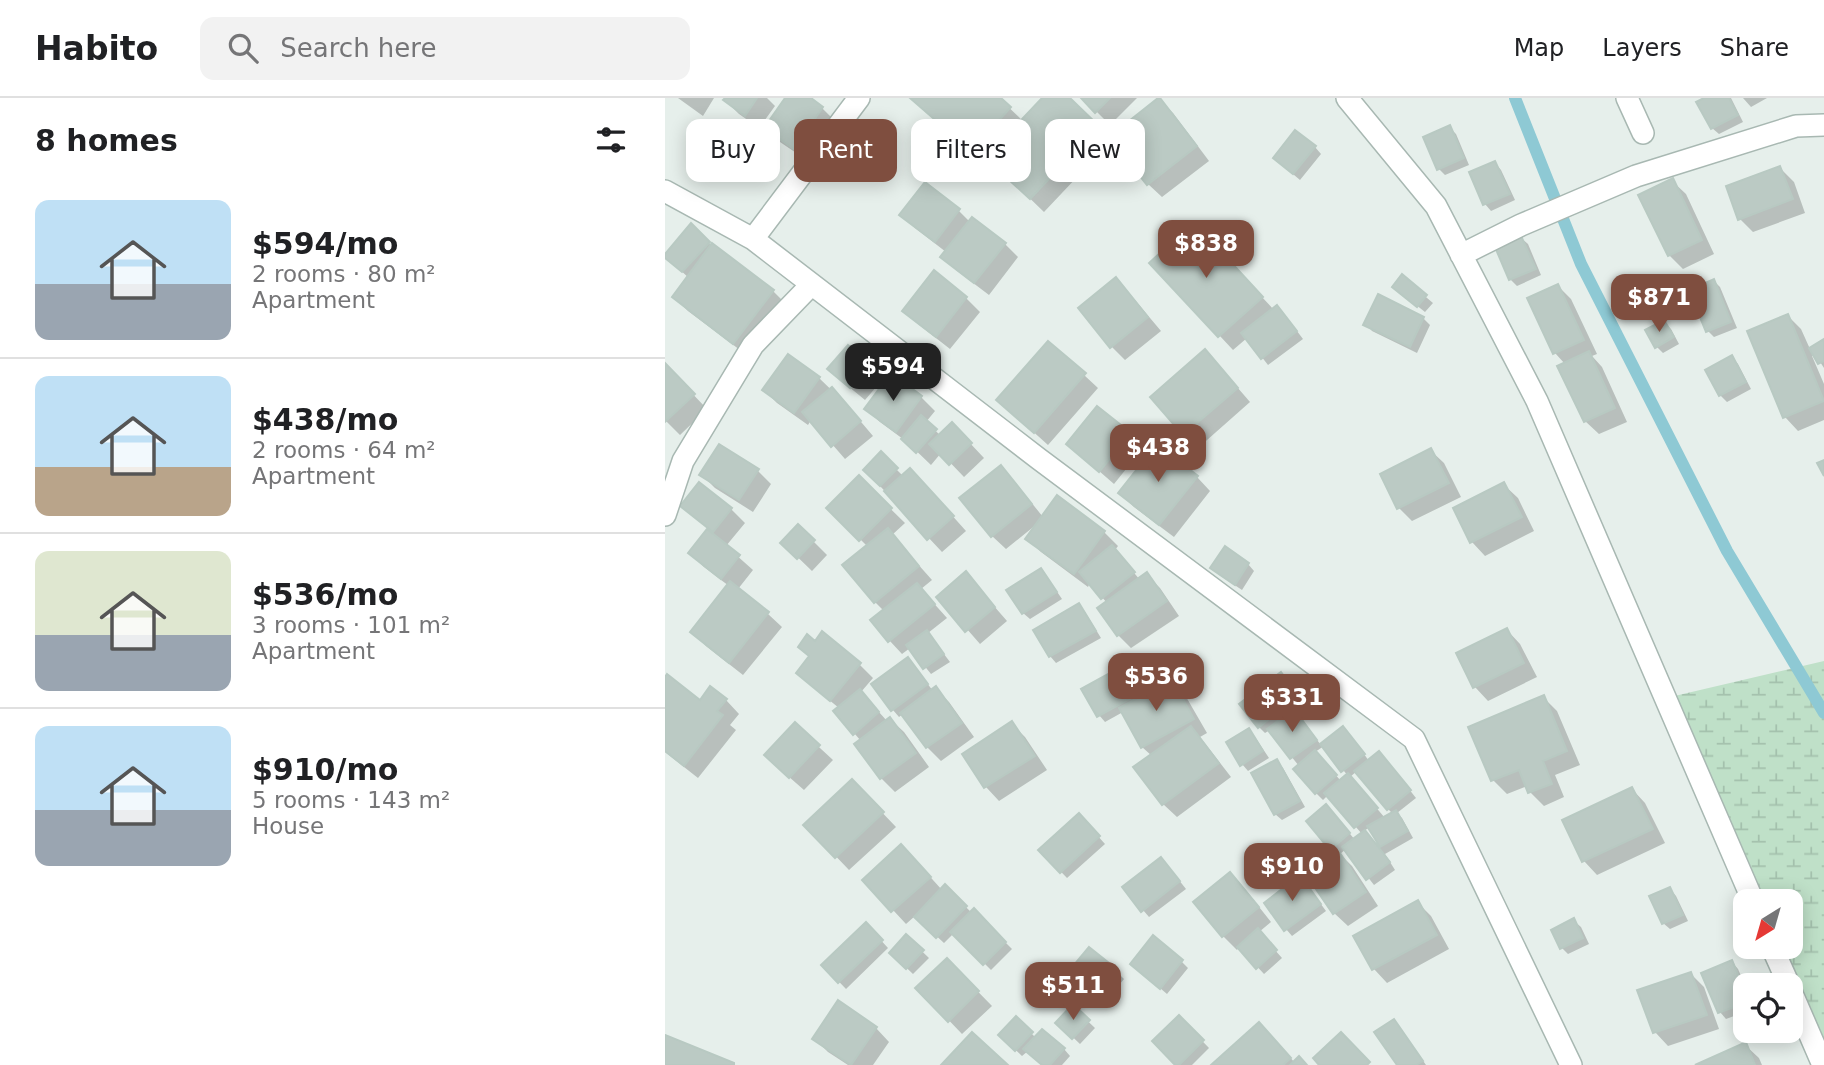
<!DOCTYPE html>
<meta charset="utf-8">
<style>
:root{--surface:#fff;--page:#f2f2f2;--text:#202124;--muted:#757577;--line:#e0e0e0;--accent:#7f4e3f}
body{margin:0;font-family:"DejaVu Sans",sans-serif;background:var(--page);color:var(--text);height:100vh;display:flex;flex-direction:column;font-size:26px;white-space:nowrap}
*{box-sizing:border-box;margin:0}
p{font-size:23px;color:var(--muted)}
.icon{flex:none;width:38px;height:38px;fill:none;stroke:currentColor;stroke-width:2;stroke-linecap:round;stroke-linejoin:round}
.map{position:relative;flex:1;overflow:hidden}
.side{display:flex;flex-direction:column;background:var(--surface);width:665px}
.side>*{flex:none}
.guide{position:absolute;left:21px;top:21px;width:665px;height:63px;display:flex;gap:14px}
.needle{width:46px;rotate:217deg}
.buttons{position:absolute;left:1068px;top:791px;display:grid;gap:14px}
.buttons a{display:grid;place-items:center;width:70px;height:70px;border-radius:14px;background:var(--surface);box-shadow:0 4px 18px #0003;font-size:35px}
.price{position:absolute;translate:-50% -60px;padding:0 16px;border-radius:14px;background:var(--accent);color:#fff;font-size:23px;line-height:46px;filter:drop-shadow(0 2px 4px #0008)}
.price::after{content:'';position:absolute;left:50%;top:42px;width:21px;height:16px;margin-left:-10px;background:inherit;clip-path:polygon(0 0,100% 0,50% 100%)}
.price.on{background:#222;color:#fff}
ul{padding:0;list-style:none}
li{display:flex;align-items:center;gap:21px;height:175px;padding:0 35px}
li+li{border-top:2px solid var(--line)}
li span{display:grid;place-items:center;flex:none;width:196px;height:140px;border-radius:14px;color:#555}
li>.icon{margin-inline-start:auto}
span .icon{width:84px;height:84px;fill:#fffc;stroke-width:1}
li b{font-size:30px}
h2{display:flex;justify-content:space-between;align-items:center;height:84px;padding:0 35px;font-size:30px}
.tag{padding:0 24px;border-radius:14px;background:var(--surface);box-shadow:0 4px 18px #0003;font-size:24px;line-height:63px}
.tag.on{background:var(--accent);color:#fff}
header{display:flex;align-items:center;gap:42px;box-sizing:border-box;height:98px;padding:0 35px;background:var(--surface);border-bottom:2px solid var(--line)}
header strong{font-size:33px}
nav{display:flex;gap:38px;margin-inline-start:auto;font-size:24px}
.search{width:490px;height:63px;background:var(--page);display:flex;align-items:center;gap:18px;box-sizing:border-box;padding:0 24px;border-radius:14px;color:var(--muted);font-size:26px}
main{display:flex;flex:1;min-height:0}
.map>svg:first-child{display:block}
.wetland{fill:url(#wetland-marsh)}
.shadow{fill:#0003;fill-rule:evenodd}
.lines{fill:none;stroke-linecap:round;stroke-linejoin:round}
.stream{stroke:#8ec9d4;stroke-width:12}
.building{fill:#bbcac4;stroke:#b8c9c2;stroke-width:2}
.lane-casing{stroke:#a8b8b2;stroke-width:24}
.street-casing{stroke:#a8b8b2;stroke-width:24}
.lane{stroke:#fff;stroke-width:21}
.street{stroke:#fff;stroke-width:21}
</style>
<header>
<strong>Habito</strong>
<div class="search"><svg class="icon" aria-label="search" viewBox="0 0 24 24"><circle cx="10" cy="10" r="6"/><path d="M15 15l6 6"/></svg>Search here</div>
<nav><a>Map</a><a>Layers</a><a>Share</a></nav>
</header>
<main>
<section class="side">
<h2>8 homes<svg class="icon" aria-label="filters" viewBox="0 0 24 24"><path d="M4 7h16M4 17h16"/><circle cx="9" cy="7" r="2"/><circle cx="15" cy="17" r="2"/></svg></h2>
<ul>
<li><span style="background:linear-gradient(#bfe0f5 60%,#9aa5b1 0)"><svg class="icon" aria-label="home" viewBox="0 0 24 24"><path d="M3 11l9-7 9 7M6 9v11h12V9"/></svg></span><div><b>$594/mo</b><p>2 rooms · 80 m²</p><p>Apartment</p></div></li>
<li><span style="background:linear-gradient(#bfe0f5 65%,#b9a48a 0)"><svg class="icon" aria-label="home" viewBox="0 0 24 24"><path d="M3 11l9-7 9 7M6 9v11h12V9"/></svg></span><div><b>$438/mo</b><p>2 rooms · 64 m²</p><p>Apartment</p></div></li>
<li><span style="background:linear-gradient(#dfe7d0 60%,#9aa5b1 0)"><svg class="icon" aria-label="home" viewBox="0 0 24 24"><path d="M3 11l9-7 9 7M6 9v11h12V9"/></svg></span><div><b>$536/mo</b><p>3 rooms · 101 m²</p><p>Apartment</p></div></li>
<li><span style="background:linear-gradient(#bfe0f5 60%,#9aa5b1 0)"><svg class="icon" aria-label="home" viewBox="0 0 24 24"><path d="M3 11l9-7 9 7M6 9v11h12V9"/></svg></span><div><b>$910/mo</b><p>5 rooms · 143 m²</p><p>House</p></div></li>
</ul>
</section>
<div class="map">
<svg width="1159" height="967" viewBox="0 0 1159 967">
<defs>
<pattern id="wetland-marsh" width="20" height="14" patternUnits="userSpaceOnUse" patternTransform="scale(1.75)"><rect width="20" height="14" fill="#bfe0c8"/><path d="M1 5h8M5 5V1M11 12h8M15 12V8" fill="none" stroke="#a4c1ad"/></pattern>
</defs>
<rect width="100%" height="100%" fill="#e6efeb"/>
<path class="wetland" d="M1159,563V967L1107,849H1125V803H1088L1001,600Z"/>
<path class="shadow" d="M13,0H49L38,18Z
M62,0H102L110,8L94,30L74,16L60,2Z
M122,0H142L157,10L171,24L143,63L115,44L101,30Z
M246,0H334L358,23L379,0H402L445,40L494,1L508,15L544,63L497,99L483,86L448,41L379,114L324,61L321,65Z
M418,0H472L445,27Z
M1043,0H1066L1078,24L1054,36L1047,30Z
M1078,0H1102L1086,9Z
M784,29L791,36L804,67L780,77L774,71Z
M650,49L656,56L635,82L616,66Z
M830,65L836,72L850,102L826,113L820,106Z
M1115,70L1129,84L1140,115L1088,134L1075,121Z
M1007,83L1021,96L1049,156L1018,171L1004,157Z
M260,86L294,113L305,124L340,146L353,159L324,197L291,172L278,158L281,154L250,130L237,117Z
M26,128L47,148L108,193L121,206L83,258L23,213L9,199L24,180L14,171Z
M542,140L609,212L612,209L619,216L638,241L603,267L582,240L568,252L487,165Z
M856,140L863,146L876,177L852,188L845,181Z
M737,179L768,205L760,214L736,195Z
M451,181L464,195L496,233L460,262L447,249L415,210Z
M1049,183L1055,189L1072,230L1049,239L1043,233Z
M893,188L906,201L932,256L927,258L937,269L962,324L934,336L920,323L900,266L890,255L864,201Z
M301,200L315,214L285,251L253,226L239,213Z
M1123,218L1136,231L1145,251L1159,243V270L1150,256L1147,258L1159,286V322L1133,333L1120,319Z
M758,220L765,227L752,255L707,233L701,226Z
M999,224L1006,231L1014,246L998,255L991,248Z
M183,249L218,281L200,302L178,284Z
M1067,259L1073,266L1086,291L1062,304L1055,297Z
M0,267L42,311L15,337L0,322Z
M553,267L585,304L533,350L487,299Z
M226,277L256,299L270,313L261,324L275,337L287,326L319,360L299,379L276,355L266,367L242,344L215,324L201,311Z
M419,277L433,290L383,347L333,302Z
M154,280L180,305L208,338L180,361L146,322L143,327L112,305L99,292Z
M465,336L478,350L449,386L403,346Z
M765,352L779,365L796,399L747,423L734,410Z
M216,356L238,378L258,385L301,433L277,454L200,372Z
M336,370L349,383L378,419L392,400L439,434L453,448L450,452L475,482L482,477L495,490L514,518L466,550L453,537L442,505L425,485L423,489L376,454L363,441L372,426L341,451L327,438Z
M92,372L106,386L88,414L50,390L37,377Z
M532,379L545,393L509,439L469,409L455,395Z
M194,380L240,425L227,437L267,482L256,491L282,520L263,535L285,564L266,576L245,550L237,556L224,542L219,513L210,504L203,449L164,410Z
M34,386L66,411L80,425L61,448L88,472L73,491L103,516L117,529L78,577L41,548L28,534L64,488L39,469L25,455L44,431L17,408Z
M839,387L853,400L869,433L820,458L807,444L790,411Z
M133,428L162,457L147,473L118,445Z
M583,466L589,473L577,492L553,476L547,470Z
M376,472L382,479L397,501L365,521L358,515Z
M301,476L342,523L315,546L274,499Z
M414,508L420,514L436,540L391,565L385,558Z
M842,532L855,546L872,579L823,603L810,589Z
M150,545L194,566L208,580L196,594L222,623L225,621L239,634L264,669L230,694L216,680L191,646L196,643L189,635L174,610L147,588L133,575L146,559Z
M463,567L469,573L483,596L507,583L520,597L542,635L535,639L566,679L512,719L498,706L487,658L477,649L458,614L440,624L434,617Z
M249,568L268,593L271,591L284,604L309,639L276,663L262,649L238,616L234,619L228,612L209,586Z
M0,582L35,604L61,602L74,616L65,627L71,632L33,680L0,654Z
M622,583L639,604L629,613L656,647L685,637L704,663L720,661L751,700L732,715L737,720L748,740L720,756L730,772L709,787L681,751L675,756L687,768L713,808L683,828L669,815L671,756L643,723L668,715L690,742L697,736L663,697L658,702L651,695L630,671L634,668L605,632L600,635L594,629ZM659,648L683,678L676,683L650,654ZM692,673L723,711L727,715L720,720L685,679ZM705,729L715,749L714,750L699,733Z
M878,599L892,613L915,667L890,677L899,699L879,708L865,694L862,688L842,696L828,682L806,630Z
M347,626L360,639L382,672L334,703L321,689L300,657Z
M130,627L168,662L139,692L115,671Z
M584,632L590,639L604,660L583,673L577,666Z
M612,663L618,670L640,709L617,722L610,716Z
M187,683L231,729L184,772L141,727Z
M967,691L980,705L1000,745L932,777L919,763L899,723Z
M414,717L440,746L402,780L375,752Z
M250,762L277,792L280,789L307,815L309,813L347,851L326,872L289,835L279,845L250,818L241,826L228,812Z
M502,767L521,791L484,819L478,812Z
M565,777L579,790L606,824L594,834L617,860L599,876L574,849L572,852L558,838L530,805Z
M641,786L661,813L627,838L621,831Z
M1005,791L1011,798L1023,823L1005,831L998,825Z
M753,805L766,818L784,851L722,885L709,871L690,839Z
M909,823L916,829L924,846L903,856L897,850Z
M201,826L223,850L181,891L158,867Z
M241,838L264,860L248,876L226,855Z
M282,862L327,908L297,936L253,890Z
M517,864L523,870L502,896L474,872Z
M1067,864L1073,871L1080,887V914L1061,921L1055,914L1038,876Z
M452,874L459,881L441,903L412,880Z
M1026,876L1039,889L1054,931L1003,948L990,934Z
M408,909L430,930L415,946L393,925Z
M514,919L544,950L527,967H512Z
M351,920L371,940L399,951L405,958L397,967H378L363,953L357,958L335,937Z
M729,923L735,930L761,967H734Z
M211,930L224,944L208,967H183L163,954L149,940Z
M608,940L630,965L640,967H549Z
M1080,947L1094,960L1097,967H1034Z"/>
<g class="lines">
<path class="stream" d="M850,0L916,166L1062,453L1159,615"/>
</g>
<path class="building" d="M60,0H92L80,18L58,2Z
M120,0H146L158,9L129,51L99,30Z
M245,0H336L346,9L306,53Z
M377,0H405L434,28L365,101L320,60Z
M416,0H445L430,15Z
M493,0H495L532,48L482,87L444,39Z
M1039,0H1064L1073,17L1046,31L1031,4Z
M785,27L799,60L772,72L758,39Z
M630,32L651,48L628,76L608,60Z
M830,63L845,96L818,107L804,74Z
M1115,68L1128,101L1073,122L1061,88Z
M1008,80L1037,142L1003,158L973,97Z
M260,84L295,111L270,144L234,117Z
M307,119L341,145L309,185L275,159Z
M529,124L598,199L553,239L484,165Z
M26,125L45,144L17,174L0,160V156Z
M856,138L871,171L844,182L830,149Z
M47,145L109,192L68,246L7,199Z
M269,172L302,199L271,239L237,213Z
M737,176L762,197L752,209L727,189Z
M451,179L483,219L445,250L413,210Z
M1049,181L1066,224L1041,234L1024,192Z
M893,186L919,242L888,256L862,200Z
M713,196L759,219L745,249L698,227Z
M612,207L632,233L596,261L576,235Z
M1123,216L1159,303L1118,320L1082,233Z
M999,222L1009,239L990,250L980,232Z
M1159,241V263L1153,266L1144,250Z
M383,243L421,275L369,335L331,302Z
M183,247L205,266L185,290L162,271Z
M540,251L573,290L518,337L485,299Z
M924,253L950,310L919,324L892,268Z
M123,256L155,279L129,315L97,292Z
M1067,257L1081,284L1054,298L1040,272Z
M0,265L30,296L0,324Z
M226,275L257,298L231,334L199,311Z
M167,289L196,323L166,349L137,314Z
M432,308L466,335L434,374L401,346Z
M256,317L272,331L251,355L236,341Z
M287,324L307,345L284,367L264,346Z
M54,346L94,371L74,402L34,377Z
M492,346L533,378L494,427L453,395Z
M766,350L784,385L732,411L715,376Z
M216,353L233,370L215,388L198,372Z
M1159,362V378L1152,365Z
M336,367L367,406L326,439L294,400Z
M245,370L289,418L262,442L219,393Z
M194,377L227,410L194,443L161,410Z
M34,384L67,410L48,434L15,408Z
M839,384L857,419L805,445L788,410Z
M392,397L440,433L409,476L360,441Z
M133,426L150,442L132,461L115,445Z
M223,430L254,468L209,505L177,467Z
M42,431L75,457L56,481L23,455Z
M447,447L470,474L436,501L414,474Z
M560,448L584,465L570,487L545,470Z
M376,470L392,494L357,516L341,492Z
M301,473L330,509L300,534L271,499Z
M482,474L502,503L452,538L432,510Z
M65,483L104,514L64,565L25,534Z
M252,485L270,506L223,544L205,522Z
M414,505L431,533L384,559L368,532Z
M842,530L859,565L808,590L791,555Z
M262,532L279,556L258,571L241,547Z
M157,533L196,565L165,603L131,575L144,558L133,549L142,536L150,543Z
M243,559L263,586L226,613L206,586Z
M463,565L479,593L432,619L416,591Z
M616,574L634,597L593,630L574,606Z
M2,576L35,602L45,588L62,601L52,613L58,617L19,668L0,653V579Z
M507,581L529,621L476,650L454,610Z
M271,588L297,625L261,650L235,615Z
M195,591L214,614L188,637L168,613Z
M879,597L902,653L878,663L887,686L863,695L854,672L826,683L803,629Z
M629,611L652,642L625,661L602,631Z
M225,619L251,655L215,681L189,646Z
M347,623L370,658L319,690L297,656Z
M130,624L155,647L124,680L99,657Z
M526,628L554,665L497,707L468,669Z
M678,628L700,656L676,674L655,646Z
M584,630L598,653L575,668L561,644Z
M650,652L672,677L650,696L628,671Z
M714,653L746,692L722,712L689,673Z
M612,661L635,703L609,717L586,675Z
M683,675L713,710L689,730L659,695Z
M187,681L219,714L170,760L138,727Z
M967,689L988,731L917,764L897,722Z
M661,706L685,735L665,752L641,723Z
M731,712L743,733L715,749L702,728Z
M414,715L435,738L395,775L373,752Z
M700,732L725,764L701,782L677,749Z
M236,746L266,779L226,814L197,782Z
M673,752L701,794L668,816L640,775Z
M496,759L515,783L476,814L457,789Z
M565,774L594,809L557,839L528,804Z
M635,777L656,806L619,833L599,805Z
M280,786L302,808L271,840L249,819Z
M1005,789L1018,817L997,826L984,798Z
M753,802L772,837L707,872L688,838Z
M309,810L341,844L318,867L285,834Z
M909,820L918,840L895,851L886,832Z
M201,824L218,842L173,885L156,867Z
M593,830L612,852L591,871L572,849Z
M241,836L259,852L241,871L224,855Z
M488,837L518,862L495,891L465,866Z
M424,849L454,873L433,898L403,874Z
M282,860L314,893L283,924L250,890Z
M1067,862L1080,894V905L1053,915L1036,875Z
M1026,874L1042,917L988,935L972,892Z
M173,902L212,929L186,967L147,941Z
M408,906L425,922L407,941L390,925Z
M514,917L539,942L514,967H510L487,943Z
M351,918L368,934L350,953L333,937Z
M729,921L758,963L751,967H732L709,934Z
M594,924L626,960L618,967H546Z
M377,931L400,950L385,967H377L358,951Z
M307,934L343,967H276Z
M676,934L705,964L702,967H654L648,960Z
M0,937L69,965V967H0Z
M1081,944L1090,967H1030Z
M634,958L642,967H625Z"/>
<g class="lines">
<g class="lane-casing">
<path id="lane" d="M0,417L18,363L88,247L146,187"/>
</g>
<g class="street-casing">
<path id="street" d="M682,0L771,108L872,303L1088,803
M962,0L978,35
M0,93L88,141L194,0
M88,141L374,361L749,641L906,967
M796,157L856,127L971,78L1131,28L1159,27
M1107,849L1124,887
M1125,891L1158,967"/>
</g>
<use href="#lane" class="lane"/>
<use href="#street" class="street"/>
</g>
</svg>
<div class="buttons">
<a><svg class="needle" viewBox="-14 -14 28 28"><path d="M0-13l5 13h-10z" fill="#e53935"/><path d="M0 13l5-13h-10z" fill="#757577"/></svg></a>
<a><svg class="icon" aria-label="locate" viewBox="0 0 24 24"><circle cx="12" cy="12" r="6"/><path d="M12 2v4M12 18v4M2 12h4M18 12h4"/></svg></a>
</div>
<b class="price" style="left:541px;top:182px">$838</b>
<b class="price" style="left:994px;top:236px">$871</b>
<b class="price on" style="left:228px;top:305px">$594</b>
<b class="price" style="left:493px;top:386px">$438</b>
<b class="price" style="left:491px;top:615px">$536</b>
<b class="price" style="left:627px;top:636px">$331</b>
<b class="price" style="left:627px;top:805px">$910</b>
<b class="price" style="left:408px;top:924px">$511</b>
<div class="guide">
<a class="tag">Buy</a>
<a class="tag on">Rent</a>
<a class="tag">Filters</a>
<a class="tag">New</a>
</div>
</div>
</main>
